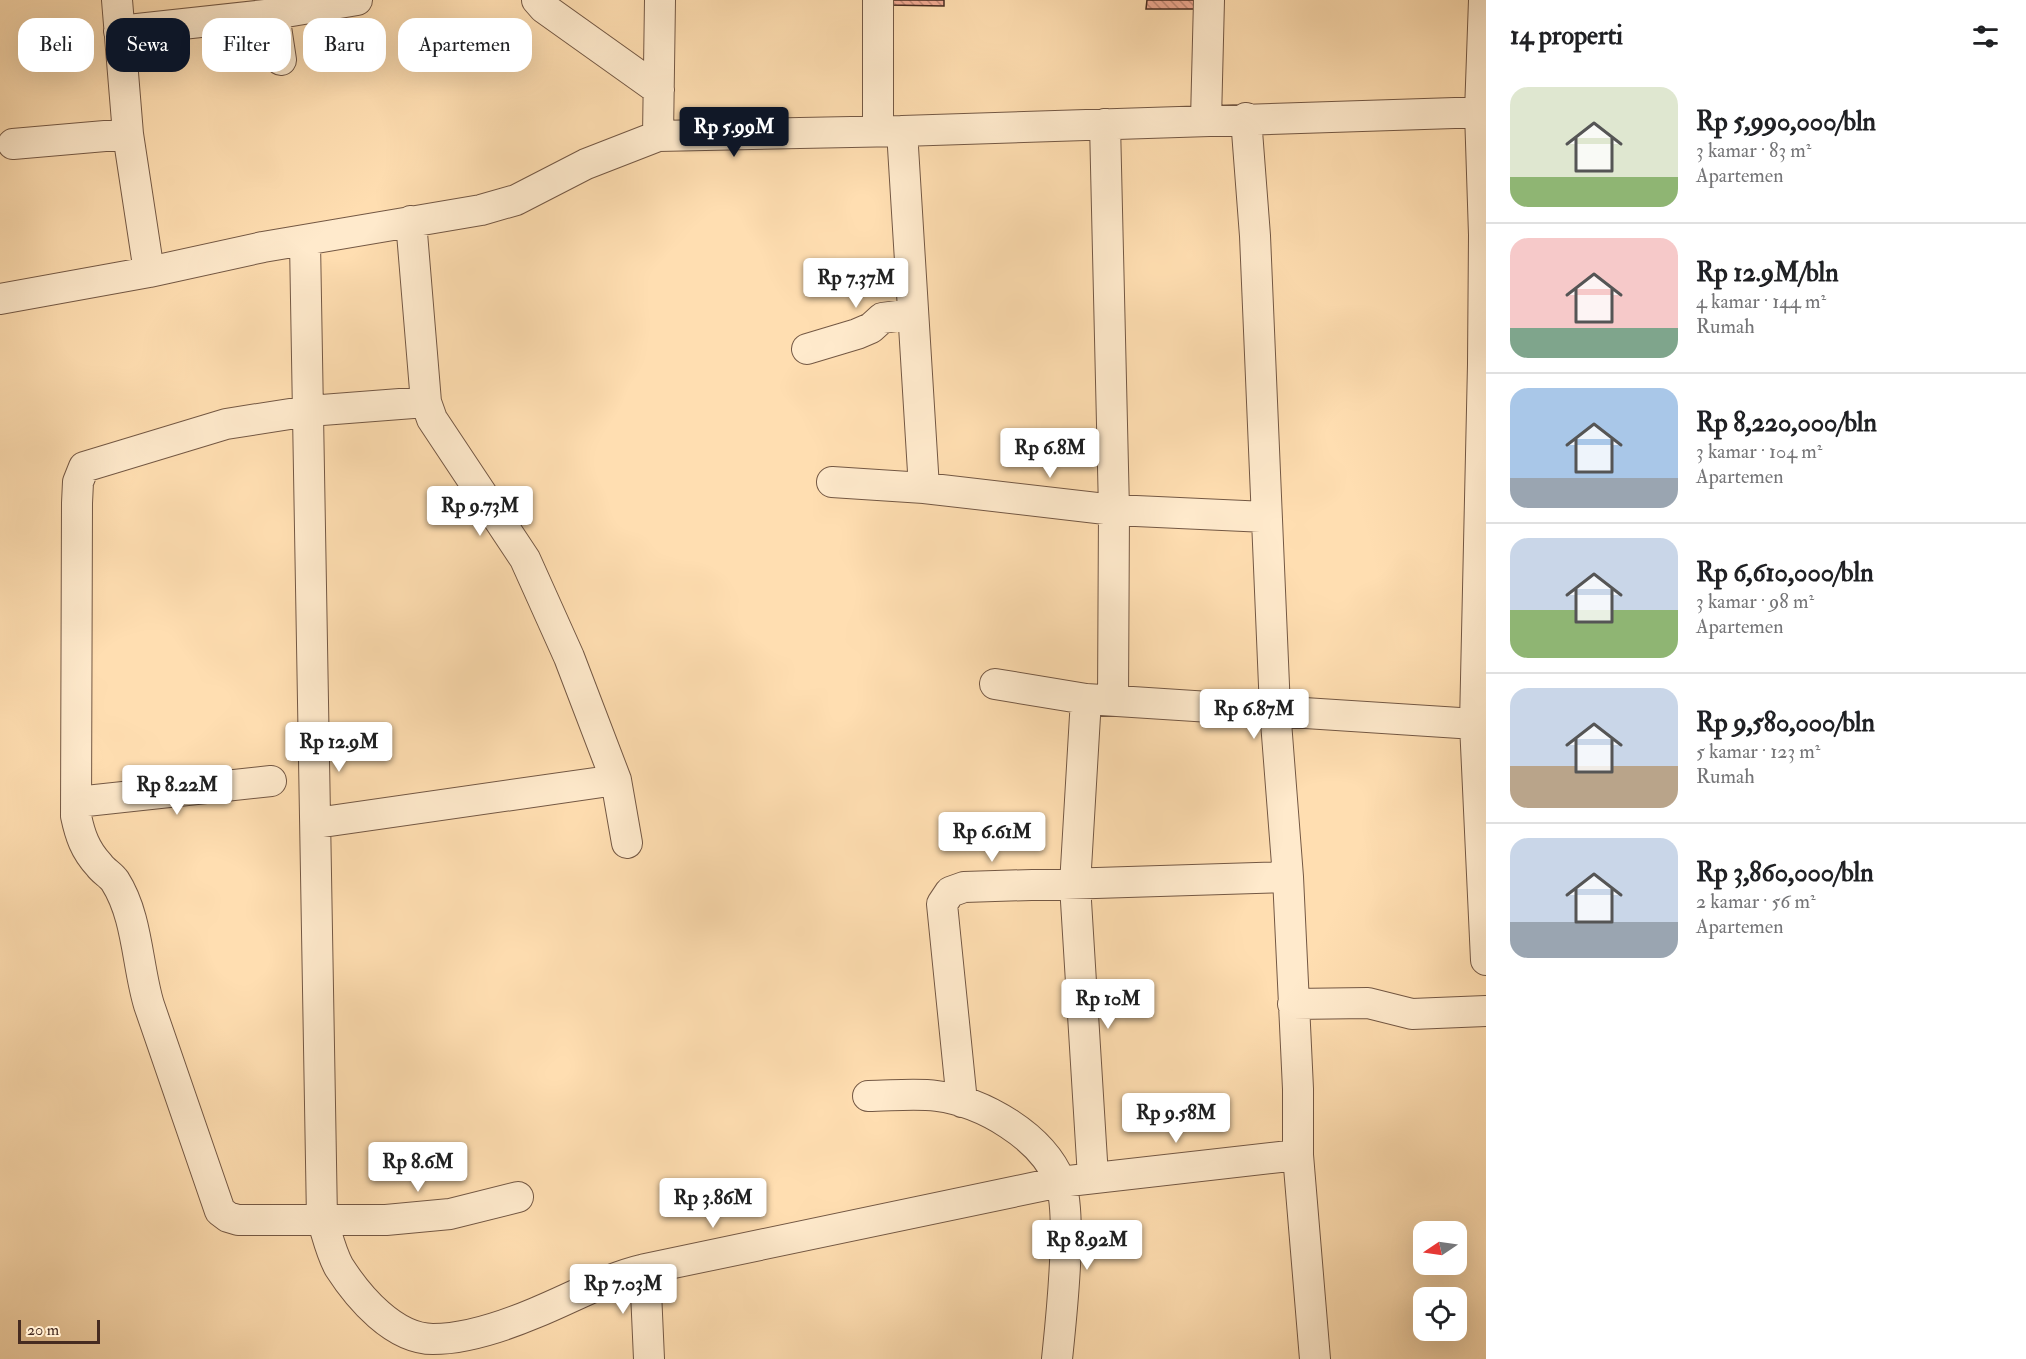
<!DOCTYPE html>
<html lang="id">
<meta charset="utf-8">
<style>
:root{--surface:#fff;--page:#f2f2f2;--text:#202124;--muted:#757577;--line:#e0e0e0;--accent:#111827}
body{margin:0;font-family:"IM FELL Double Pica",serif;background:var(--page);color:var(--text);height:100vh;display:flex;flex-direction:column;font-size:22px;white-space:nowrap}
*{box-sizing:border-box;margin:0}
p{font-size:20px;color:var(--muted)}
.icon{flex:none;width:33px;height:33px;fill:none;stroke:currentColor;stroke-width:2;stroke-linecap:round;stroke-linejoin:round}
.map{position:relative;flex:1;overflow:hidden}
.panel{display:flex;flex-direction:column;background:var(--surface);width:540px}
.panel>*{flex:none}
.top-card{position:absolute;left:18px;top:18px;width:570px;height:54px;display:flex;gap:12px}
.needle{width:39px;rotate:257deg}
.tools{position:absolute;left:1413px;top:1221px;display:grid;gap:12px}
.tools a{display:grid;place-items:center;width:54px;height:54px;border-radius:12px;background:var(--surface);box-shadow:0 6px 24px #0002;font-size:30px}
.scale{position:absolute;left:18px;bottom:15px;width:82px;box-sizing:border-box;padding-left:6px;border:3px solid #462b20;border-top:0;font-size:16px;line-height:21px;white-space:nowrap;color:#462b20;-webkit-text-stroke:4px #ffeacc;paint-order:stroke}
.price{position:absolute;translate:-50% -51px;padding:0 14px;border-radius:6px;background:#fff;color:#222;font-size:20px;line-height:39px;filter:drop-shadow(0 2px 3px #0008)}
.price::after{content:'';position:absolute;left:50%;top:36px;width:18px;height:14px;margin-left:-9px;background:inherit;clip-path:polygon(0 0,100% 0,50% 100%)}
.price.active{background:var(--accent);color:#fff}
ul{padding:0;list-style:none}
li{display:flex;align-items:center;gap:18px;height:150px;padding:0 24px}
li+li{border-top:2px solid var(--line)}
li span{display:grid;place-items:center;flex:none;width:168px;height:120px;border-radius:18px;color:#555}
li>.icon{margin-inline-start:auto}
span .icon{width:72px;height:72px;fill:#fffc;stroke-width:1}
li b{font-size:26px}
h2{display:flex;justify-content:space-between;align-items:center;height:72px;padding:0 24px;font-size:26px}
.tag{padding:0 21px;border-radius:18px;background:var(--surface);box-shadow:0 6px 24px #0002;font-size:21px;line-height:54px}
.tag.active{background:var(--accent);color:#fff}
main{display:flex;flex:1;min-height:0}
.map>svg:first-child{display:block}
.building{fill:url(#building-back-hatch);stroke:#462b20;stroke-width:1.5}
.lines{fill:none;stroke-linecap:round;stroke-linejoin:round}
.minor-casing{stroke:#745844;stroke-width:32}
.minor{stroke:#ffeacc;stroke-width:30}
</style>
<main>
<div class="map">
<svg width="1486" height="1359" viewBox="0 0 1486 1359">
<defs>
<pattern id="building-back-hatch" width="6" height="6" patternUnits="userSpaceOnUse" patternTransform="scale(1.5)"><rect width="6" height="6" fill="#f1ab94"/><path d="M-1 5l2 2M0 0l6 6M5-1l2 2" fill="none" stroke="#c58b78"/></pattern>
</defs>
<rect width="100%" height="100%" fill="#ffdeb1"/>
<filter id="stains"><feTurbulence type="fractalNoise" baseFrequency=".00333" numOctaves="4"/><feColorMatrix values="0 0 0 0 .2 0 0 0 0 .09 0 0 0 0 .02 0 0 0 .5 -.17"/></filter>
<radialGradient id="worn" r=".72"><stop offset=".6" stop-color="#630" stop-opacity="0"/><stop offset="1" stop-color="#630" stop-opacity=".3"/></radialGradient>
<path class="building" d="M888,0H944V6L888,5Z
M1147,0H1201L1202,9H1146Z"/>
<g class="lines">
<g class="minor-casing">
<path id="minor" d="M117,0L128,134L149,272
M537,0L544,8L659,90
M1484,0L1480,112L1484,235L1483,364L1475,724L1486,960
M274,14L357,0
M119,31L274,14L281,60
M1246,118L1255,236L1275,709L1288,877L1298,1089V1155L1315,1359
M1206,120L1209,0
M1105,124L1114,510L1113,700
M878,131V0
M902,131L924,488
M658,136L660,0
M13,144L128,134
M411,221L426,402L432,419L525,559L569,657L616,780L627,843
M305,242L322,1219C327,1234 331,1253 339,1267C359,1298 394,1339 433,1339C467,1339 504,1326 535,1313C572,1298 606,1278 645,1269L1060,1182L1298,1155
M0,299L149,272L263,247L481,210L516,200L586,164L658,136L902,131L1486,112
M807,349L857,334L871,328L882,318L913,314
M426,402L309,411L226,424L84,467L78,482L77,503L76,816C80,835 85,850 99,865C103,871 111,875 115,881C138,917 137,966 149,1005L220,1211L228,1217L238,1220H386L450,1214L518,1197
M832,482L924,488L1114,510L1266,517
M995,684L1086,699L1475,724
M1086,699L1075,885L1093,1177
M77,802L271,781
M316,823L616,780
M1293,1004L1368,1003L1412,1014L1486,1011
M868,1096C890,1096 915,1093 937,1096C983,1102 1042,1136 1060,1181C1073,1215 1061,1320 1057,1359
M962,1102L942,904L950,892L964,887L1288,877
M645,1269L649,1359"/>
</g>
<use href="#minor" class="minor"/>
</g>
<rect width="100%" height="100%" filter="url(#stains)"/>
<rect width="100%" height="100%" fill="url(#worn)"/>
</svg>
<div class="tools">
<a><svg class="needle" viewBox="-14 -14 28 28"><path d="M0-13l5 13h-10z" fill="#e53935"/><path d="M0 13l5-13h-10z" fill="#757577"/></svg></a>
<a><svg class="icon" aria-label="locate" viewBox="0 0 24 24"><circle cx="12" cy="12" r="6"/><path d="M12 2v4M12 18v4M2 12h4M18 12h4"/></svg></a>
</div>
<div class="scale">20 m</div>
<b class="price active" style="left:734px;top:158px">Rp 5.99M</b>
<b class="price" style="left:856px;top:309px">Rp 7.37M</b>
<b class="price" style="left:1050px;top:479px">Rp 6.8M</b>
<b class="price" style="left:480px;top:537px">Rp 9.73M</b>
<b class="price" style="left:1254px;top:740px">Rp 6.87M</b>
<b class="price" style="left:339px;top:773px">Rp 12.9M</b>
<b class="price" style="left:177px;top:816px">Rp 8.22M</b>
<b class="price" style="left:992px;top:863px">Rp 6.61M</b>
<b class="price" style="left:1108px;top:1030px">Rp 10M</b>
<b class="price" style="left:1176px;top:1144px">Rp 9.58M</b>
<b class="price" style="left:418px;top:1193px">Rp 8.6M</b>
<b class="price" style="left:713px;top:1229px">Rp 3.86M</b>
<b class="price" style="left:1087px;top:1271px">Rp 8.92M</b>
<b class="price" style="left:623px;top:1315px">Rp 7.03M</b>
<div class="top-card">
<a class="tag">Beli</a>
<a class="tag active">Sewa</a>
<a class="tag">Filter</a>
<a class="tag">Baru</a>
<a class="tag">Apartemen</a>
</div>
</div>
<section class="panel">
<h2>14 properti<svg class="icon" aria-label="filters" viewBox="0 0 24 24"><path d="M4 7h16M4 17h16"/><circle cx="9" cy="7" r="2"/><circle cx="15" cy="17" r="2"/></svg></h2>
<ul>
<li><span style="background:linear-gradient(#dfe7d0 75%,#8fb573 0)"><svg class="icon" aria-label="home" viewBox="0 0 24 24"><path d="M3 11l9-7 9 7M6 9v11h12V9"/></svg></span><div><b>Rp 5,990,000/bln</b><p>3 kamar · 83 m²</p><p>Apartemen</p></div></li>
<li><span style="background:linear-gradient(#f6c9c9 75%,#7fa58c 0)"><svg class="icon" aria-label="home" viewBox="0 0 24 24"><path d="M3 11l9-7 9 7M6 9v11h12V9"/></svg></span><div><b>Rp 12.9M/bln</b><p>4 kamar · 144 m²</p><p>Rumah</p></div></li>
<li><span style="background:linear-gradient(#a9c7e8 75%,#9aa5b1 0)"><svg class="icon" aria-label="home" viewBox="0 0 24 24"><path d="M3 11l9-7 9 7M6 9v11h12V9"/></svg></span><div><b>Rp 8,220,000/bln</b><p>3 kamar · 104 m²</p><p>Apartemen</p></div></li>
<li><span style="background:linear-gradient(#c9d6e8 60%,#8fb573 0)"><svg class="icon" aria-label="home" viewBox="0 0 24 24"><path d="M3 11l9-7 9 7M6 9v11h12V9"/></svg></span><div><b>Rp 6,610,000/bln</b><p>3 kamar · 98 m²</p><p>Apartemen</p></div></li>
<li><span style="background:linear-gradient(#c9d6e8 65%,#b9a48a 0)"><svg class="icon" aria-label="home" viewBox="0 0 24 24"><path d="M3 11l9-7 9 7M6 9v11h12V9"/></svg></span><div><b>Rp 9,580,000/bln</b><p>5 kamar · 123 m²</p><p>Rumah</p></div></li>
<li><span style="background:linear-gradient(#c9d6e8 70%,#9aa5b1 0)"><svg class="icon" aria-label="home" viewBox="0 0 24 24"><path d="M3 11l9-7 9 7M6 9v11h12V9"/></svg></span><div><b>Rp 3,860,000/bln</b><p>2 kamar · 56 m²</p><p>Apartemen</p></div></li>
</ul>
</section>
</main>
